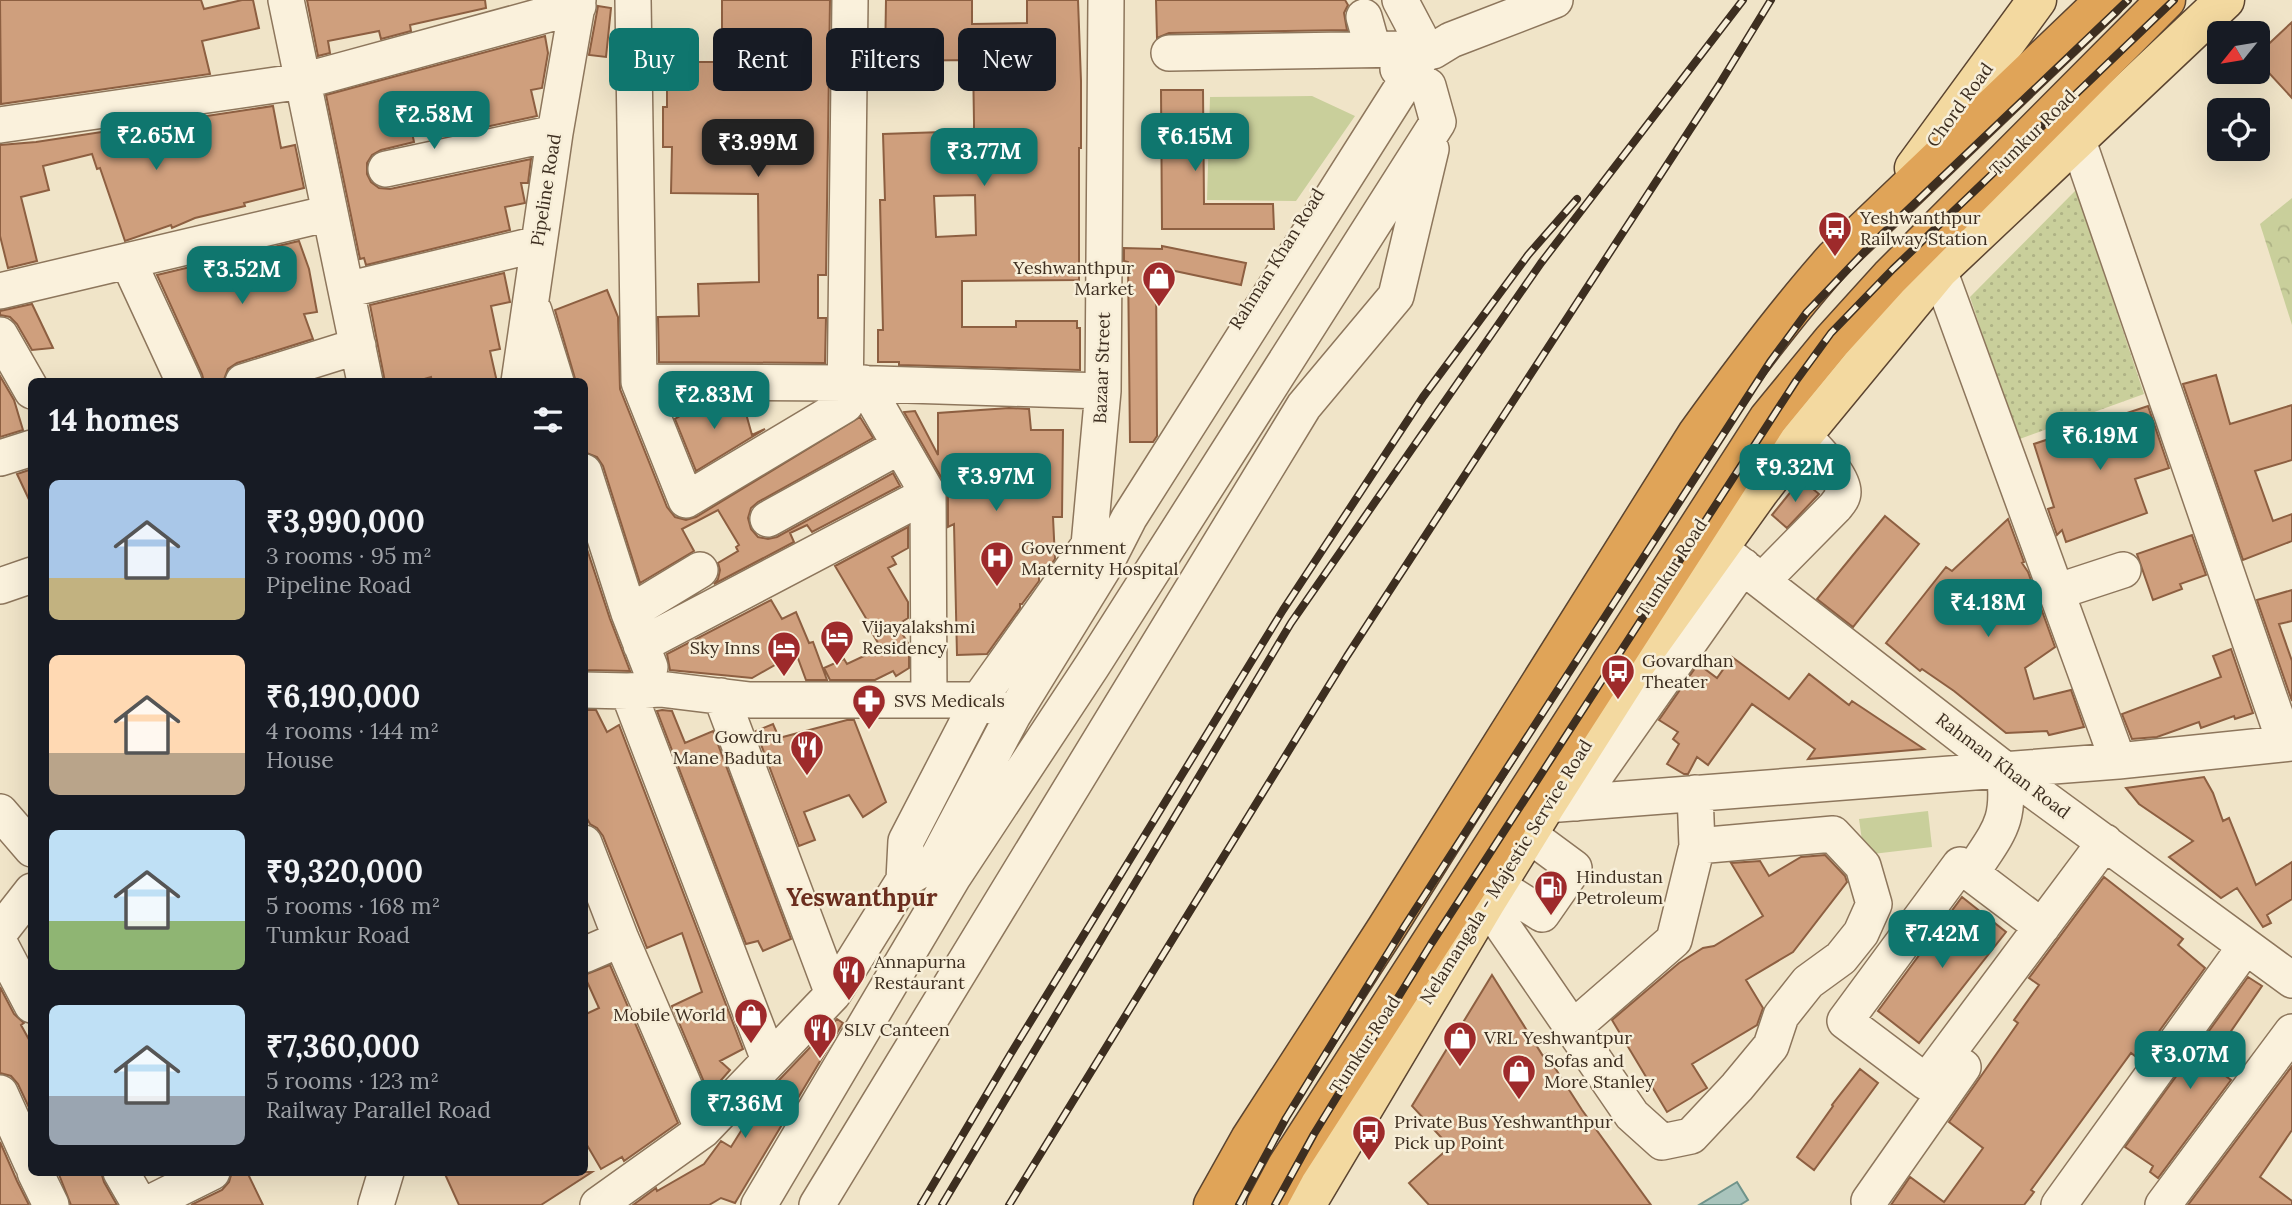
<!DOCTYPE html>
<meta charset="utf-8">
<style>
:root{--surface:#171b24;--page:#20242c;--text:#f1f3f6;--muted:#9ea1a6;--accent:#0f766e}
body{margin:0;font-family:Lora,serif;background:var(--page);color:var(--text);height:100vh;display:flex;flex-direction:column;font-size:26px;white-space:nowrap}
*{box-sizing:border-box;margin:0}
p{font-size:23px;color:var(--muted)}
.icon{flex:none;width:38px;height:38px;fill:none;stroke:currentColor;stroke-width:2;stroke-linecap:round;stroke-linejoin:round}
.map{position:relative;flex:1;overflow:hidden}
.details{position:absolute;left:28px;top:378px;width:560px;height:798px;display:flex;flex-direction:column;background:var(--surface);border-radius:10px;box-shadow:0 7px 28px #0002}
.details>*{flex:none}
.top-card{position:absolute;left:609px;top:28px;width:665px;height:63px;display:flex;gap:14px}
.needle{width:46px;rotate:240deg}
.controls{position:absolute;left:2207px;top:21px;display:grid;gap:14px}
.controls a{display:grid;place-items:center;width:63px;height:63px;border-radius:10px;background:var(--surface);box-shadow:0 7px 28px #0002;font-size:35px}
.price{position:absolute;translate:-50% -60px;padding:0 16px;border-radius:14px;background:var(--accent);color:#fff;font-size:23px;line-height:46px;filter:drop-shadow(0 2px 4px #0008)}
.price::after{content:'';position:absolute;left:50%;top:42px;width:21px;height:16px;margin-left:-10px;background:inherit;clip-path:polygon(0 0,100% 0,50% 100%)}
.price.active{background:#222;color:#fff}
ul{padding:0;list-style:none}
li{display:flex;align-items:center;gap:21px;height:175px;padding:0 21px}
li span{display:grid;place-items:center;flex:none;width:196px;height:140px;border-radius:10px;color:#555}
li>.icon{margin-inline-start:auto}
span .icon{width:84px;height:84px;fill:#fffc;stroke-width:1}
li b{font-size:30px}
h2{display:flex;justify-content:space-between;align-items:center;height:84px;padding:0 21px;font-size:30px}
.chip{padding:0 24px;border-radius:10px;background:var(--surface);box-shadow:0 7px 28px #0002;font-size:24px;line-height:63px}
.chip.active{background:var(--accent);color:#fff}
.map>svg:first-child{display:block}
.grass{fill:url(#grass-dots)}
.forest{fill:url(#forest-crowns)}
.park{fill:#c9cf9b}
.water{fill:#a9c4bc;stroke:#6f938a;stroke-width:2}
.building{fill:#cf9f7d;stroke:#8d5f41;stroke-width:2;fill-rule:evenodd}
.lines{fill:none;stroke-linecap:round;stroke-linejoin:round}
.minor-casing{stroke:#8d765c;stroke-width:38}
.major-casing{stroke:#5b4430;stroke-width:41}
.highway-casing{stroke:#5b4430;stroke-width:41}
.minor{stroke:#faf1dc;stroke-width:35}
.major{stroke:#f3d9a0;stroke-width:38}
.highway{stroke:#e0a458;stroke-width:38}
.rail-casing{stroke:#3d2e20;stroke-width:8}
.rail{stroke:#f7eed8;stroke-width:5;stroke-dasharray:16;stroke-linecap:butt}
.labels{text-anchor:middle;stroke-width:5;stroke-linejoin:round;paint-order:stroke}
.street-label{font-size:18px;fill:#3d2e20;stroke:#f7eed8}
.poi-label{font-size:18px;fill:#3d2e20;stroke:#f7eed8;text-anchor:start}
.district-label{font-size:24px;font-weight:bold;fill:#6b2e1e;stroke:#f7eed8}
</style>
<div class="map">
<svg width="2292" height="1205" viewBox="0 0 2292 1205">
<defs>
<pattern id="grass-dots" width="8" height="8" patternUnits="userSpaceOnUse" patternTransform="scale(1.75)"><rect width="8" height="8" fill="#c9cf9b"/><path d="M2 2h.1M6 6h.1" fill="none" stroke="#aeb285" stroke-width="1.8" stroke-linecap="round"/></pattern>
<pattern id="forest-crowns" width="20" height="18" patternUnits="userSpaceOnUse" patternTransform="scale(1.75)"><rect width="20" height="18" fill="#c9cf9b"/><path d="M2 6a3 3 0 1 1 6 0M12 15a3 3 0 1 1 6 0" fill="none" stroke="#aeb285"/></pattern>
</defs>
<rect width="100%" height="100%" fill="#f0e4c8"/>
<path class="grass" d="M2076,190L2144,394L2017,440L1970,297Z"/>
<path class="forest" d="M2292,198V325L2260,224Z"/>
<path class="park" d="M1312,96L1355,116L1296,201L1207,200L1210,97Z
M1928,811L1932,847L1864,855L1859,819Z"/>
<path class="water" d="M1737,1182L1748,1200L1740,1205H1699Z"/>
<path class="building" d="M0,0H201L204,9L242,0H253L259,28L202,41L210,74L1,104Z
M307,0H485L486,8L410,25L411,31L381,39L379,31L328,41L330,53L318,56Z
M722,0H830L826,275H818V318H826L825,363L659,362L658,317L699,316L698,284L759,282L758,194L671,193L672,147H663V107H667V62H722Z
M886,0H972V24L1027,23V0H1078L1081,81V148H1079V280L962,281V327H1016V321H1077V328H1080V370L899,365V362H878V330H883L880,200H885L883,134L974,131V122L973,60L885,61ZM975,195L976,235L936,237L934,196Z
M1156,0H1345L1348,5L1344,13L1347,30L1169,33L1157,38Z
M598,6L611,8L606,57L589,55Z
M2292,22V98L2258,61V54Z
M545,36L548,53L542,88L531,90L537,116L476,129L470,101L408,113L414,142L381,150L372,155L367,163V174L371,182L379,188L390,189L531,159L528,183H521L525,203L505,207L510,230L366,265L364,258L360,259L326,95Z
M1161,90H1203L1204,204H1273L1274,229H1162Z
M273,106L281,148L295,145L304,188L244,203L245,206L195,218L172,228L171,225L125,241L100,168L97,169L92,154L43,166L49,190L21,197L37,261L8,268L0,236V145L36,142Z
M299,241L309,269L317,312L304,314L313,339L237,363L228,369L223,382H204L202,374L157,275Z
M1162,246L1246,263L1241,285L1156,267L1157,436L1153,442H1130L1128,262L1124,261V248L1162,249Z
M504,273L510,302L491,306L500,349L490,351L497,382H432L431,377L414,382H385L370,305Z
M607,290L618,317L620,389L667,507L675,517L686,520L696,517L860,417L873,438L758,502L751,508L748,518L751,529L758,537L768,539L777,537L893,473L900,486L812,532L807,525L790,533L794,542L714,584L718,579L720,570L718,563L738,551L736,547L739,545L718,510L682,529L694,551L640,583L603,466L597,457L584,452V382H576L555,310Z
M32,304L53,348L32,350L17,324L10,317L0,315V311Z
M2216,375L2230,424L2292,405V460L2255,471L2273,521L2292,514V541L2243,560L2183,384Z
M0,376L14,400L23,430L0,437Z
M704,402L743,403L752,435L765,429L696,471L675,419Z
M2148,406L2169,468L2135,479L2147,513L2066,542L2062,530L2057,535L2048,509L2054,507L2034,444Z
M1009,408L1029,409L1031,430H1063L1062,517H1053L1055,559L1045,573H1039V581L1022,604H1020V608L987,654L957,655L954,524L948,527V493L945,484L904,412L915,411L938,455V413Z
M32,469V506L17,474Z
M1801,479L1819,494L1787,528L1772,515Z
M1885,516L1919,544L1853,627L1817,599Z
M2008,519L2024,562L2022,563L2028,572L2055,647L2025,668L2034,699L2071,690L2084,727L2049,735L2047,731L2006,733L1954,691L1922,669L1920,671L1886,643L1946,567L1952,571Z
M908,527V548L892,557L896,564L888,568L908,602V618L897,625L909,645V668L896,676L893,671L875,680H830L824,668L844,659L847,664L881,648L868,626L870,625L835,566Z
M2192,535L2206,575L2180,584L2182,589L2153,600L2137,554Z
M584,540L610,619L630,671L584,670Z
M2292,590V621L2279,624L2292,661V701L2257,600Z
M771,600L782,619L796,612L809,643L813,642L827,680H806L796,653L752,678L670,670L667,654Z
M2231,649L2253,713L2235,719L2234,716L2201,728L2199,722L2157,737L2132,739L2122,714L2221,677L2213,656Z
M1732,657L1789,699L1809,674L1849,705L1852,701L1924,749L1808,759L1815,749L1752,704L1708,765L1697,757L1688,774H1684L1667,764L1679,744L1673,739L1678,732L1659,720L1698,664L1717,678Z
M584,710H596L607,732L619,725L743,1049L720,1061L730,1070L709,1094L672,1006L702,992L682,933L647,948L603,836L597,828L590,824L584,813Z
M662,710L672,711L685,743L713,731L791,939L763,951L758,941L746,944L657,711Z
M847,720H854L886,802L863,817L849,795L804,812L815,840L799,846L756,731L773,724L779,738Z
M2204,777L2213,793L2223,821L2229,818L2256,885L2292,862V899L2267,915L2271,923L2263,927L2237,888L2221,898L2169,857L2193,841L2139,804L2126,788Z
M1825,855L1845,876L1847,882L1793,952L1746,980L1763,1008L1757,1025L1692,1064L1707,1088L1667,1112L1612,1020L1679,963L1703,948L1714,946L1763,916L1731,863L1760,861L1769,876L1801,857Z
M2104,877L2183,939L2178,945L2205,968L2139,1059L2131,1053L2031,1190L2034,1192L2024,1205H1891L1910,1177L1944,1202L1983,1148L1949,1122L2018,1023L2014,1020L2039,985L2029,978Z
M1962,897L2006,932L1919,1043L1878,1011Z
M610,965L678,1123L624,1161L622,1157L601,1169L584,1140V1015L599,1008L584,975Z
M1492,975L1543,1056L1546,1054L1582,1110L1651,1205H1429L1409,1183L1450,1147L1412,1106Z
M2248,977L2262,986L2214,1056L2217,1058L2211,1065L2231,1080L2158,1178L2150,1172L2153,1166L2125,1147Z
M0,987L14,1014L24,1023L21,1025L32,1045V1114L18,1084L11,1076L0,1073Z
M837,1019L843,1023L735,1203L721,1198L709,1205H633L656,1188L657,1191L704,1164L721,1141L731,1147L761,1099Z
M2292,1066V1130L2260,1177L2292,1201V1205H2188Z
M1860,1069L1878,1083L1814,1170L1797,1157L1833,1106L1832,1105Z
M0,1142L17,1181L29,1205H0Z
M58,1172H101L104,1182L117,1205H71Z
M232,1172H247L263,1205H191L222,1190L229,1182Z
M444,1172H592L541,1205H459Z"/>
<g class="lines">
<g class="minor-casing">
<path id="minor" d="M286,0L365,382
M633,0L639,382L686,500L845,405L850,0
M1364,17L1373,49
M1433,51L1451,40L1555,0
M1169,53L1407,49
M0,125L303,81L578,6
M2077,138L2285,743
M386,169L555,133
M128,261L184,382
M1939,270L2118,761
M346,290L538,244
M0,291L330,213
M534,311L556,382
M0,335L32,391
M243,382L358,346
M519,382L555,133L578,0
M639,382L844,383L1103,391
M864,383L928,494L929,700
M0,458L32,448
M584,472L629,613L650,667
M768,519L900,446
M1697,531L2004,769L2292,980
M1762,581L1835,507C1839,502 1843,498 1843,492C1843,475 1814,448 1803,435
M0,586L32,575
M2056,592L2123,570
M629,613L700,570
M641,645L928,494
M584,690L628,691L660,689L750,700H979L997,708
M628,691L769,1060
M721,696L833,994
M1576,803L1743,566
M1546,805L2118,761L2292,743
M0,812L32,849
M584,843L621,939L703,1130
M1971,874C1999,830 2011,823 2004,769
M904,880L906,841L979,700L1089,545L1103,391L1106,0
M1496,885L1542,914L1574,868L1528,834
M1486,902L1632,1115L1662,1142L1691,1136L1737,1087L1771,1046L1781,1016L1808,982L1841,958L1861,933L1874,904L1863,866L1833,834L1697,846
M2042,927L1960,865L1845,1021L1926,1082L2105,842
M0,932L32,891
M0,944L32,1005
M584,955L621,939
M1574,1027L1674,940L1697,846L1695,793
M0,1093L32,1164
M35,1172L51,1205
M121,1172L140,1205
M1869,1201L1963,1067
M146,1205L212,1172
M376,1205L386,1172
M598,1205L703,1130L833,994L904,880L936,861L1013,715L1104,567L1129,518L1420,59L1419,36L1400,0
M759,1205L953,877L1092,666L1438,122L1428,86L1398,69
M817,1205L1304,406L1396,296L1431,149
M2059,1205L2245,947
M2163,1205L2292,1032"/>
</g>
<g class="major-casing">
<path id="major" d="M1914,168L2037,0
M1306,1205L1486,902L1546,805L1633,668L1759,492L1803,435L1939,270L2225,0"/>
</g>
<g class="highway-casing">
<path id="highway" d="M1213,1205L1250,1139L1386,929L1697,434C1741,373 1785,314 1835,258L2105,0
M1266,1205L1287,1166L1768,419L1832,341L1890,277L2166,0"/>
</g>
<use href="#minor" class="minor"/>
<use href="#major" class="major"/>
<use href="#highway" class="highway"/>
<g class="rail-casing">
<path id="rail" d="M921,1205L1010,1055L1283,610L1423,397L1528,255L1577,199
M942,1205L1291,623L1541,263L1743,0
M1009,1205L1347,656L1719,85L1771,0
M1239,1205L1286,1118L1404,927L1770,362L1807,312L1870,246L2128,0
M1275,1205L1314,1134L1431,944L1796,381L1831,333L1893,269L2174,0"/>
</g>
<use href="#rail" class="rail"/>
</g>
<defs>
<g id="bus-pin" transform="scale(1.75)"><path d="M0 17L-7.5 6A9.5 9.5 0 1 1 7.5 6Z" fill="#9e2a2b" stroke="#f7eed8"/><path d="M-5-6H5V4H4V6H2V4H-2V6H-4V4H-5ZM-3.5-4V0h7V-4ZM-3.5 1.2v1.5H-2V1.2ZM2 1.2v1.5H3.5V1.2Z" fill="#fff"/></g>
<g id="shop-pin" transform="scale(1.75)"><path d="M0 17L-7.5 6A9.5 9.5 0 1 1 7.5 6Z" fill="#9e2a2b" stroke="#f7eed8"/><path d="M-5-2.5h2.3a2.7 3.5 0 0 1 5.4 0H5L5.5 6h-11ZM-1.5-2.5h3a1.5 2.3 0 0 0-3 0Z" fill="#fff"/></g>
<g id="hospital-pin" transform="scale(1.75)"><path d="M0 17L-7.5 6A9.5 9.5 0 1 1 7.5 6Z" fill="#9e2a2b" stroke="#f7eed8"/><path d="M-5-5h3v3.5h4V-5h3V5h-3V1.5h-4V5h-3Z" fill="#fff"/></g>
<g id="hotel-pin" transform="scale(1.75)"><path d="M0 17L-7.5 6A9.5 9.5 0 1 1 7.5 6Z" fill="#9e2a2b" stroke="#f7eed8"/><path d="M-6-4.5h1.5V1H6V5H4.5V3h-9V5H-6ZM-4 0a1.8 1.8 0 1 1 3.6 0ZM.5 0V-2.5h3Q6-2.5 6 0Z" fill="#fff"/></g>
<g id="pharmacy-pin" transform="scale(1.75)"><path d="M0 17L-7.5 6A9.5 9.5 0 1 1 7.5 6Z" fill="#9e2a2b" stroke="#f7eed8"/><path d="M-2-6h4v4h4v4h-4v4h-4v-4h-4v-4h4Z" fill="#fff"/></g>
<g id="restaurant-pin" transform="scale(1.75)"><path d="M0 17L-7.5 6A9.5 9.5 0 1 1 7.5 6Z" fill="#9e2a2b" stroke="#f7eed8"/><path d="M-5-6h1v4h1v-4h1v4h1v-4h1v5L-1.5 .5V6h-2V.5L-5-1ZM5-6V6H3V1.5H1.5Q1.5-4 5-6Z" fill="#fff"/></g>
<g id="fuel-pin" transform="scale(1.75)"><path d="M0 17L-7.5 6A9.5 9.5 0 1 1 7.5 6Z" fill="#9e2a2b" stroke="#f7eed8"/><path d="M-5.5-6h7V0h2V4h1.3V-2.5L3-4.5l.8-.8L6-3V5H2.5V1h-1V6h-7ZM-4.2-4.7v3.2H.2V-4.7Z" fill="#fff"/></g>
</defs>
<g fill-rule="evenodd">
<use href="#bus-pin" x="1835" y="228"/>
<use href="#shop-pin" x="1159" y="278"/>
<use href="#hospital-pin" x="997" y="558"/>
<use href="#hotel-pin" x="837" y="637"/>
<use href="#hotel-pin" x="784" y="648"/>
<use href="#bus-pin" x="1618" y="671"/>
<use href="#pharmacy-pin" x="869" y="701"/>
<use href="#restaurant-pin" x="807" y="747"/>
<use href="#fuel-pin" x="1551" y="887"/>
<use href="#restaurant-pin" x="849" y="972"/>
<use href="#shop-pin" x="751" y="1015"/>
<use href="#restaurant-pin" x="820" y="1030"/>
<use href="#shop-pin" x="1460" y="1038"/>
<use href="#shop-pin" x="1519" y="1071"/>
<use href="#bus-pin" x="1369" y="1132"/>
</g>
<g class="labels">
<g class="street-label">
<text transform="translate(1960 105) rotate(-54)" y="6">Chord Road</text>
<text transform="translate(2033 133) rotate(-45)" y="6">Tumkur Road</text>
<text transform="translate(546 190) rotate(-81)" y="6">Pipeline Road</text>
<text transform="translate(1277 259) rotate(-58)" y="6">Rahman Khan Road</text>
<text transform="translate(1102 368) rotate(-88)" y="6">Bazaar Street</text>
<text transform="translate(1672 568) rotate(-57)" y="6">Tumkur Road</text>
<text transform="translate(2003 766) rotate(37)" y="6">Rahman Khan Road</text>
<text transform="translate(1506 872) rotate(-58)" y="6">Nelamangala - Majestic Service Road</text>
<text transform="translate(1365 1045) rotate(-57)" y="6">Tumkur Road</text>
</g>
<g class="poi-label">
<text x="1860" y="224">Yeshwanthpur<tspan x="1860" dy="21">Railway Station</tspan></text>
<text x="1134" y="274" text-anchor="end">Yeshwanthpur<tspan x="1134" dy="21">Market</tspan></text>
<text x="1021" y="554">Government<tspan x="1021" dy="21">Maternity Hospital</tspan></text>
<text x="862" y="633">Vijayalakshmi<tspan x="862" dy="21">Residency</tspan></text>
<text x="760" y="654" text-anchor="end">Sky Inns</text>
<text x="1642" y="667">Govardhan<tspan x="1642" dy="21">Theater</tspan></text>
<text x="894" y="707">SVS Medicals</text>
<text x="782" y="743" text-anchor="end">Gowdru<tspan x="782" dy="21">Mane Baduta</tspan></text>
<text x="1576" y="883">Hindustan<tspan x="1576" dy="21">Petroleum</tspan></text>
<text x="874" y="968">Annapurna<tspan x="874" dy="21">Restaurant</tspan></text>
<text x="726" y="1021" text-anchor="end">Mobile World</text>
<text x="844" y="1036">SLV Canteen</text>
<text x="1484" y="1044">VRL Yeshwantpur</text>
<text x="1544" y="1067">Sofas and<tspan x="1544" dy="21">More Stanley</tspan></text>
<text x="1394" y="1128">Private Bus Yeshwanthpur<tspan x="1394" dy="21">Pick up Point</tspan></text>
</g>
<g class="district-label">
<text x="862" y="906">Yeswanthpur</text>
</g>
</g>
</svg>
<div class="controls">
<a><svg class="needle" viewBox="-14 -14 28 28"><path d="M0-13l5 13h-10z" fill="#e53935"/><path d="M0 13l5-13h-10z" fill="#9ea1a6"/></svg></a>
<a><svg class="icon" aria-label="locate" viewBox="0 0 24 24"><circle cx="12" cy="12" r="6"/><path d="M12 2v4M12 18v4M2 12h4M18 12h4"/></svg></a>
</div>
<b class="price" style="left:434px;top:151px">₹2.58M</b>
<b class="price" style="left:156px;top:172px">₹2.65M</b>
<b class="price" style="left:1195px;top:173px">₹6.15M</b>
<b class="price active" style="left:758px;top:179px">₹3.99M</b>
<b class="price" style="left:984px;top:188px">₹3.77M</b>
<b class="price" style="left:242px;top:306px">₹3.52M</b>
<b class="price" style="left:714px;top:431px">₹2.83M</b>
<b class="price" style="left:2100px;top:472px">₹6.19M</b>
<b class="price" style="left:1795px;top:504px">₹9.32M</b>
<b class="price" style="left:996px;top:513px">₹3.97M</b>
<b class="price" style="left:1988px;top:639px">₹4.18M</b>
<b class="price" style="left:1942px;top:970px">₹7.42M</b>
<b class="price" style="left:2190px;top:1091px">₹3.07M</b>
<b class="price" style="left:745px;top:1140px">₹7.36M</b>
<div class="top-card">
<a class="chip active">Buy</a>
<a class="chip">Rent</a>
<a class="chip">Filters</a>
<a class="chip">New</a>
</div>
<section class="details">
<h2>14 homes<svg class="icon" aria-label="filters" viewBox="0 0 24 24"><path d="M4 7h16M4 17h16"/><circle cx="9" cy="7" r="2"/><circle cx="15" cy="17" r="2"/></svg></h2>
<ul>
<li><span style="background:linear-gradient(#a9c7e8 70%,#c2b280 0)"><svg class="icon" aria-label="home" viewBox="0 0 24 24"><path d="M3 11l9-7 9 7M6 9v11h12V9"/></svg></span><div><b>₹3,990,000</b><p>3 rooms · 95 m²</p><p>Pipeline Road</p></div></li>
<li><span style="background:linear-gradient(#ffd9b3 70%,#b9a48a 0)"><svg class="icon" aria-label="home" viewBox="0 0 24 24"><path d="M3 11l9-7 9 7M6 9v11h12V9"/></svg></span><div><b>₹6,190,000</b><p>4 rooms · 144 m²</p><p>House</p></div></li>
<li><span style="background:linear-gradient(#bfe0f5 65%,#8fb573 0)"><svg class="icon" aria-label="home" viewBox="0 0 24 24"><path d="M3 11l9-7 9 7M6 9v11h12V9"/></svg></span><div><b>₹9,320,000</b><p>5 rooms · 168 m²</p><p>Tumkur Road</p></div></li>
<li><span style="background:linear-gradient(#bfe0f5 65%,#9aa5b1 0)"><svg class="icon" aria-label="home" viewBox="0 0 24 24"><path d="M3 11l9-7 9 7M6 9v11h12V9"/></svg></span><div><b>₹7,360,000</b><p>5 rooms · 123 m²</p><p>Railway Parallel Road</p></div></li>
</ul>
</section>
</div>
